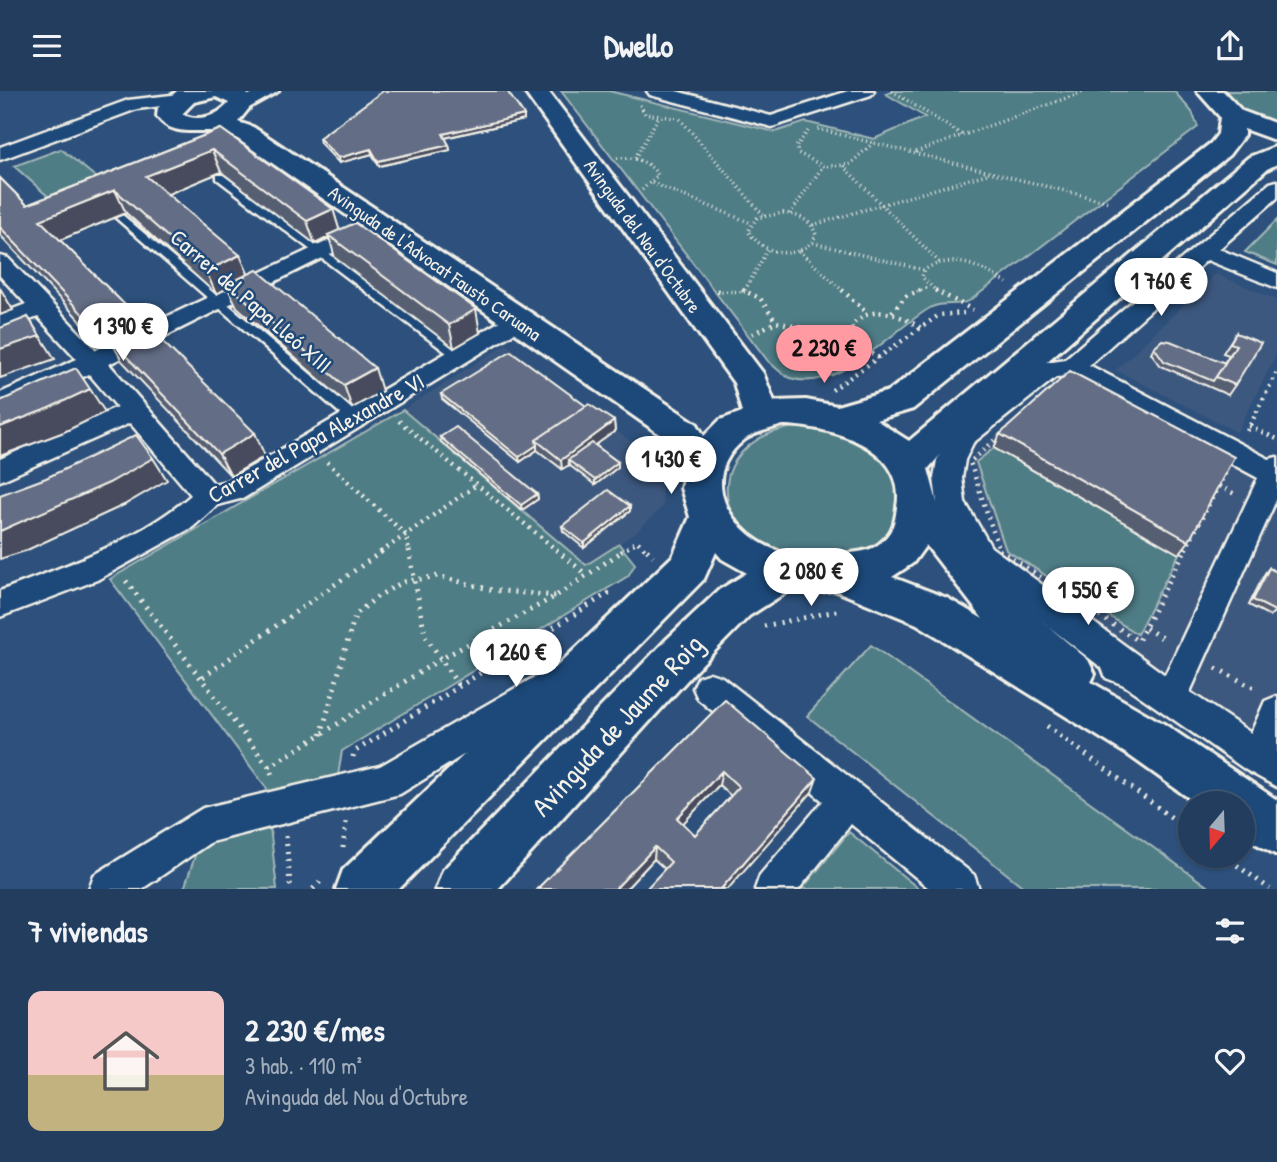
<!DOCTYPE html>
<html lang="es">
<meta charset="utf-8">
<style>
:root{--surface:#223d5d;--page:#2a4463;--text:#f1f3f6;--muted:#a2aebc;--line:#3f5672;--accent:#ff9aa2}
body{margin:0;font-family:"Patrick Hand",sans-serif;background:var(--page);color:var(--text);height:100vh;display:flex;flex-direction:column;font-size:26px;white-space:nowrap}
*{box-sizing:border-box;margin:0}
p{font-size:23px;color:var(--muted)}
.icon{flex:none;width:38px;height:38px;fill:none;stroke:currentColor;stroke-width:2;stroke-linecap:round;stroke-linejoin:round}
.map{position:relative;height:798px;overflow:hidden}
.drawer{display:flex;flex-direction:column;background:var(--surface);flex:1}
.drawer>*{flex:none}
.needle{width:46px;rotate:199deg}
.controls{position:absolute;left:1178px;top:700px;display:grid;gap:14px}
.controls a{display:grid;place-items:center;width:77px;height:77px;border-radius:50%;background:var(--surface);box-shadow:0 2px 5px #0004,0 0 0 2px var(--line);font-size:35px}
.price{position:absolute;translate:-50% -60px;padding:0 16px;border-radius:24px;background:#fff;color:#222;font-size:23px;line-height:46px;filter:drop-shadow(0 2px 4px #0008)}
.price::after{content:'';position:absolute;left:50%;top:42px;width:21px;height:16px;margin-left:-10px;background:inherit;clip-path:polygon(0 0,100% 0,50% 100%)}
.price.current{background:var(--accent);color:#111}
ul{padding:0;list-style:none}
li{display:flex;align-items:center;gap:21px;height:175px;padding:0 28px}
li span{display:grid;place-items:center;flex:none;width:196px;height:140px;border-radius:14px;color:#555}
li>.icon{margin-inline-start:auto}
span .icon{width:84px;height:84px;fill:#fffc;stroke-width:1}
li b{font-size:30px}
h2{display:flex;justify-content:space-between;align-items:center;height:84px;padding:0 28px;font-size:30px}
header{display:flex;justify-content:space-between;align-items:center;height:91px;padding:0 28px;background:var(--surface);font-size:32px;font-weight:700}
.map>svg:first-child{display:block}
.built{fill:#3e597f}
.green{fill:#507d86;stroke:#a2b7b7;stroke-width:2}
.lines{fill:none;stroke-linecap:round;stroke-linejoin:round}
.lane-casing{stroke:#f4f1e8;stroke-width:5}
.street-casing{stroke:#f4f1e8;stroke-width:5}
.secondary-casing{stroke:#f4f1e8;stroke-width:6}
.path-far2{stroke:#f4f1e8;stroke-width:3.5;stroke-dasharray:1 3.5;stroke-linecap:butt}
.path-far1{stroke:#f4f1e8;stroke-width:4.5;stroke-dasharray:2 5;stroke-linecap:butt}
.path{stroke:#f4f1e8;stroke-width:5;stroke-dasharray:2 6;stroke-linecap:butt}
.lane{fill:#1f4a7a;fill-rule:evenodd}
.street{fill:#1f4a7a;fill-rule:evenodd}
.secondary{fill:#1f4a7a;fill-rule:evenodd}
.wall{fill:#565e72;stroke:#f4f1e8;stroke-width:2;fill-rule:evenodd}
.shaded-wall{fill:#464c5d;stroke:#f4f1e8;stroke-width:2}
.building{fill:#646d85;stroke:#f4f1e8;stroke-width:2;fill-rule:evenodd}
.labels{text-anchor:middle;stroke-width:5;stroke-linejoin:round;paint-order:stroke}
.far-street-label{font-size:19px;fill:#f4f1e8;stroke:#1f4a7a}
.street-label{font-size:23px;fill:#f4f1e8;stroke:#1f4a7a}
.near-street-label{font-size:28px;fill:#f4f1e8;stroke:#1f4a7a}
</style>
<header><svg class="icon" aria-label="menu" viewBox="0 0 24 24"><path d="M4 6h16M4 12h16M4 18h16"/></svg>Dwello<svg class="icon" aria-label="share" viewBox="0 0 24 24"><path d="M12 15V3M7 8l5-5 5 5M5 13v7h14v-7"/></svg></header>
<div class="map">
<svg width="1277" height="798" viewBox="0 0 1277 798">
<rect width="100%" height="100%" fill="#2d517c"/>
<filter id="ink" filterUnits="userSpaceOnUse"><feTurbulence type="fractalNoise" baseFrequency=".0143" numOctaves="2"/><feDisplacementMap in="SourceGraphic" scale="14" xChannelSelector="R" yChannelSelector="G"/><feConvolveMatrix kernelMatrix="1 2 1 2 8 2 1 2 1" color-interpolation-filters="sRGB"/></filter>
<g filter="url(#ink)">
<path class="built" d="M1216,183L1277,209V262L1237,341L1116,279Z
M506,253L655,370L660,381L663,415L635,442L586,475L403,319Z
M1063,284L1277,398V657L1008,476L971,367Z"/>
<path class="green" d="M561,0H609L775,41L806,31L874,48L925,26L886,3L894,0H1174L1192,21L1198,36L971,209C958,217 943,209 930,217C890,240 839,303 790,287C782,284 775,276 768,270Z
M1220,0H1277V36L1241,19Z
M61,58L108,96L60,116L14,75Z
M1277,129V174L1245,161Z
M403,319L586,474L619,453L635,473L628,485L342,660L337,691L271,703L110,488Z
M800,335C831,336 869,347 889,373C897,382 901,402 905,414C900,424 894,444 885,452C870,466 839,469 820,467C809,466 798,467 788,464C704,441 705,347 800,335Z
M994,357L1179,463L1137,543L1006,459L976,371Z
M871,554L1211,798H1026L807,625Z
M270,736L277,798H181L185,795L198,756Z
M849,741L919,798H802Z"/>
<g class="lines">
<g class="lane-casing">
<path id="lane" d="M217,84H223L463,262L465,265L463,268H455L217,88Z
M120,122L360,325L362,328L360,331H350L116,127V123Z"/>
</g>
<g class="street-casing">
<path id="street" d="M256,0H279L247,18H235L232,14Z
M647,0H676L771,25L848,0H874L871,4L772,36L650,4Z
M180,3L186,4L189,8L186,12L137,18L0,69V56L128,9Z
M1277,90V107L1219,158L1277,182V197L1207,169L1089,274L1269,368L1277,366V407L1190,601L1251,642L1265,610L1277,605V696L1246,679L1124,594L1106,587L1102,577L969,474L937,411L934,387L937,369L954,339L1022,287L1018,281L1021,275L1065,268L1270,92ZM1069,285L1258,387L1165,584L991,456L965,411L962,387L965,369L973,352L1056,286Z
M364,133L375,139L371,143L109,273L214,393L227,390L509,225H525L529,230L525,235L244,407L217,414L193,436L97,489L0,526V500C63,476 140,449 191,404L130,332L0,390V368L117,316L89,283L36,309L0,320V302L77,268L38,226L0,240V223L26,213L0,185V165L8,167L96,259Z
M552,576L564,580L569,591L564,602L400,703L211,751L142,798H89L94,784L203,717L380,675Z
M710,582L722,586L974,784L979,798H930L851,733L799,798H755L760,784L823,710L698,608L693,597L698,586Z"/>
</g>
<g class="secondary-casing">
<path id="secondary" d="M177,0H245L254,11L238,31L253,36L697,333L704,345L720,329L742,321L734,292L524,0H548L763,282L774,310L806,309L837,315L889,300L1211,52L1218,43L1220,26L1197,0H1223L1242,20L1277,33V50L1244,38V44L1229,64L913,318L876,329L909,350L1249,66L1277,55V73L1267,78L941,363L928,378L937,411L1022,513L1088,569L1095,583L1091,591L1164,633L1277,709V764L1242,745V712H1196L1130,665L917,533L834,499L820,501L793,497L749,525L697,578L498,798H436L443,779L665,550L719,499L747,482L722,468L716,461L704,488L399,798H336L343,779L673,465L690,426L681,397L685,376L671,351L235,46C228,45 220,41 213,40C193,39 171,45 157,25L158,17ZM216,6L229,12C218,25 197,32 182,23L194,11ZM783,334C828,335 908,355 897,416C895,432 893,442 879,453C869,461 857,461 844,463C823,466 802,467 781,461C732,445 695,388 744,349C754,341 771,338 783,334ZM926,454L983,528L947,507L892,486L913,472Z"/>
</g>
<path class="path-far2" d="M892,0L962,44
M640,14L645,23L676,27
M680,28L763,124
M818,38L1109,111
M808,40L796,56L798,62L823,75L849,74L873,52
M916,61L1086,0
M617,67C635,66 647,69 658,84L642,99
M635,67L658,27
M843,75L939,171
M652,92L751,132
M783,122C798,124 811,128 816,144C801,172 763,164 748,140L757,127Z
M790,123L823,75
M813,134L990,82
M813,152L924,179
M799,160L844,201
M745,199L768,158
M717,200L748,201
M917,201L929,196
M937,201L922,186L924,179C953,161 981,176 1007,192"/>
<path class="path-far1" d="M742,199L760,207L776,231
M842,199L867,222
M935,199L973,219
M717,200L723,199
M892,221L906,205L921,199
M752,243L776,231L854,248
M879,267L858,253L851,235C873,212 897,222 921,237
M832,299L939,224L964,222
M399,330L559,461
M1249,335L1277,348
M1247,340L1277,281
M327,371L406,444L409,461
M1219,395L1237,404
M381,461L478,393
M621,461L637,450L648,461
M1000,461L970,371L1062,292L1227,379L1184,461"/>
<path class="path" d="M409,459L425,544L460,597
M556,459L587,484
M647,459L653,465
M999,459L1138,550L1185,459
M126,490L269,676L273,686
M764,535L841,519
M1146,537L1165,549
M1216,577L1258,599
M203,586L384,459
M1047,635L1190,740
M321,644L355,524L378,505L403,491L438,485L492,499L555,505
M353,666L354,661L612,500
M269,676L439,569L556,505L624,459
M286,745L290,793L295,798
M343,757L346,731
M1224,765L1270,798
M313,798L322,789"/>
<use href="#lane" class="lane"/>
<use href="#street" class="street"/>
<use href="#secondary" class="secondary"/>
</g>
<path class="wall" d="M524,29L445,47L449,54L450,59L379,75L372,63L339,72L320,52L319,47Z
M221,38L333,118L339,139L480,242L454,257L335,167L329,146L315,153L221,81L168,103L248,183L382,300L352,317L237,216L228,197L216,203L126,122L60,149L125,214L136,234L265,365L231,385L122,270L111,250L103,254L0,144V87L27,114Z
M1236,242L1235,294L1228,304L1161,275L1151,262L1154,256L1224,272L1229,264L1223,262Z
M441,303L586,315L614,330L615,340L595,354L618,371V376L595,394L569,374L562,378L537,359L520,371L442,308Z
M1000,343L1189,450L1179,463L994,357Z
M440,346L537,403L538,408L522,419L441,351Z
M630,420L584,457L563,440L562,435Z
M1269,477L1275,520L1270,525L1249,514L1265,482Z
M725,609L812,701L665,778L654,768L626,798H537ZM719,694L731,705L695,744L683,732Z"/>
<path class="shaded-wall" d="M524,24V29L444,47L443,43Z
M449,54L450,59L379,75L378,70Z
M371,58L372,63L339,72L338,67Z
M212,59L221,81L156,108L146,85Z
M115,99L126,122L53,152L40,129Z
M333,118L340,141L328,144L329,146L315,153L307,130Z
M240,164L250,187L227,193L228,197L216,203L206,180Z
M0,197L13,219L0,224Z
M125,214L138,237L109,247L111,250L103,254L90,231Z
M476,218L480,242L454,257L449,234Z
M28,226L55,268L0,287V258Z
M375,277L382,300L352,317L344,294Z
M90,298L105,321L64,341L0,365V336Z
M614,330L615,340L572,371L568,369L569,374L562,378L561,369Z
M255,342L265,365L231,385L219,363Z
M537,354V359L520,371L519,366Z
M153,367L167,389L124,414L25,460L0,468V440Z
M618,371V376L595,394V389Z
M537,403L538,408L522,419L521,414Z
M630,415V420L584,457V452Z
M722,680L719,694L676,740L677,727Z
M817,687L812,701L728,798H721Z
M655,756L654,768L626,798H615Z"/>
<path class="building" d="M383,0H507L524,24L443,43L449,54L378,70L371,58L338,67L319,47Z
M221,38L333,118L307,130L212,59L146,85L240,164L206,180L115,99L40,129L125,214L90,231L0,136V87L27,114Z
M355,132L476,218L449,234L328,144Z
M257,179L375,277L344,294L227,193Z
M28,226L40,245L0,258V237Z
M143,231L255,342L219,363L109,247Z
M1236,242L1261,252L1235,294L1216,286L1236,254L1230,252Z
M1162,249L1170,250L1225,272L1213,290L1164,270L1154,256Z
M511,260L586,315L536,349L537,354L519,366L441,303Z
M76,277L90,298L47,318L0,336V310Z
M1070,280L1234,366L1189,450L1000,343Z
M589,313L614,330L561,369L536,349Z
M456,336L537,403L521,414L440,346Z
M136,344L153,367L109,392L0,440V404L46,387Z
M592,352L618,371L595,389L568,369Z
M608,399L630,415L584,452L562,435Z
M1269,477L1277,481V515L1275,520L1253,509Z
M725,609L817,687L721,798H646L671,771L655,756L615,798H537ZM722,680L739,696L695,744L677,727Z"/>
</g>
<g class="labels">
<g class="far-street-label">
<text transform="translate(643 145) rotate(54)" y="7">Avinguda del Nou d'Octubre</text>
<text transform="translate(435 172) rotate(35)" y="7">Avinguda de l'Advocat Fausto Caruana</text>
</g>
<g class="street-label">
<text transform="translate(251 210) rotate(41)" y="8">Carrer del Papa Lleó XIII</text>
<text transform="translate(316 347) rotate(-29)" y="8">Carrer del Papa Alexandre VI</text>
</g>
<g class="near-street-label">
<text transform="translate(617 634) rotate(-47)" y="10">Avinguda de Jaume Roig</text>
</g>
</g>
</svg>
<div class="controls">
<a><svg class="needle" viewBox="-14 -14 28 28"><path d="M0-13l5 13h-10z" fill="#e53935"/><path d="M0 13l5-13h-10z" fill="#a2aebc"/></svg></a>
</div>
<b class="price" style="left:1161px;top:227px">1 760 €</b>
<b class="price" style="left:123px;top:272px">1 390 €</b>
<b class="price current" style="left:824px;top:294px">2 230 €</b>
<b class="price" style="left:671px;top:405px">1 430 €</b>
<b class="price" style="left:811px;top:517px">2 080 €</b>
<b class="price" style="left:1088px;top:536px">1 550 €</b>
<b class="price" style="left:516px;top:598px">1 260 €</b>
</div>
<section class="drawer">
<h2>7 viviendas<svg class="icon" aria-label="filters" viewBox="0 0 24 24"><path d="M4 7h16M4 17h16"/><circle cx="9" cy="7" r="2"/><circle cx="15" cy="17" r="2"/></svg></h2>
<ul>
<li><span style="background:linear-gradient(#f6c9c9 60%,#c2b280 0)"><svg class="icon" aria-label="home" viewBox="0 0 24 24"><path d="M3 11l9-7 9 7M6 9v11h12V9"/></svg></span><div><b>2 230 €/mes</b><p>3 hab. · 110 m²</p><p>Avinguda del Nou d'Octubre</p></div><svg class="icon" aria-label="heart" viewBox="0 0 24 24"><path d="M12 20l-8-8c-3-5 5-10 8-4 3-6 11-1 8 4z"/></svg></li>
</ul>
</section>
